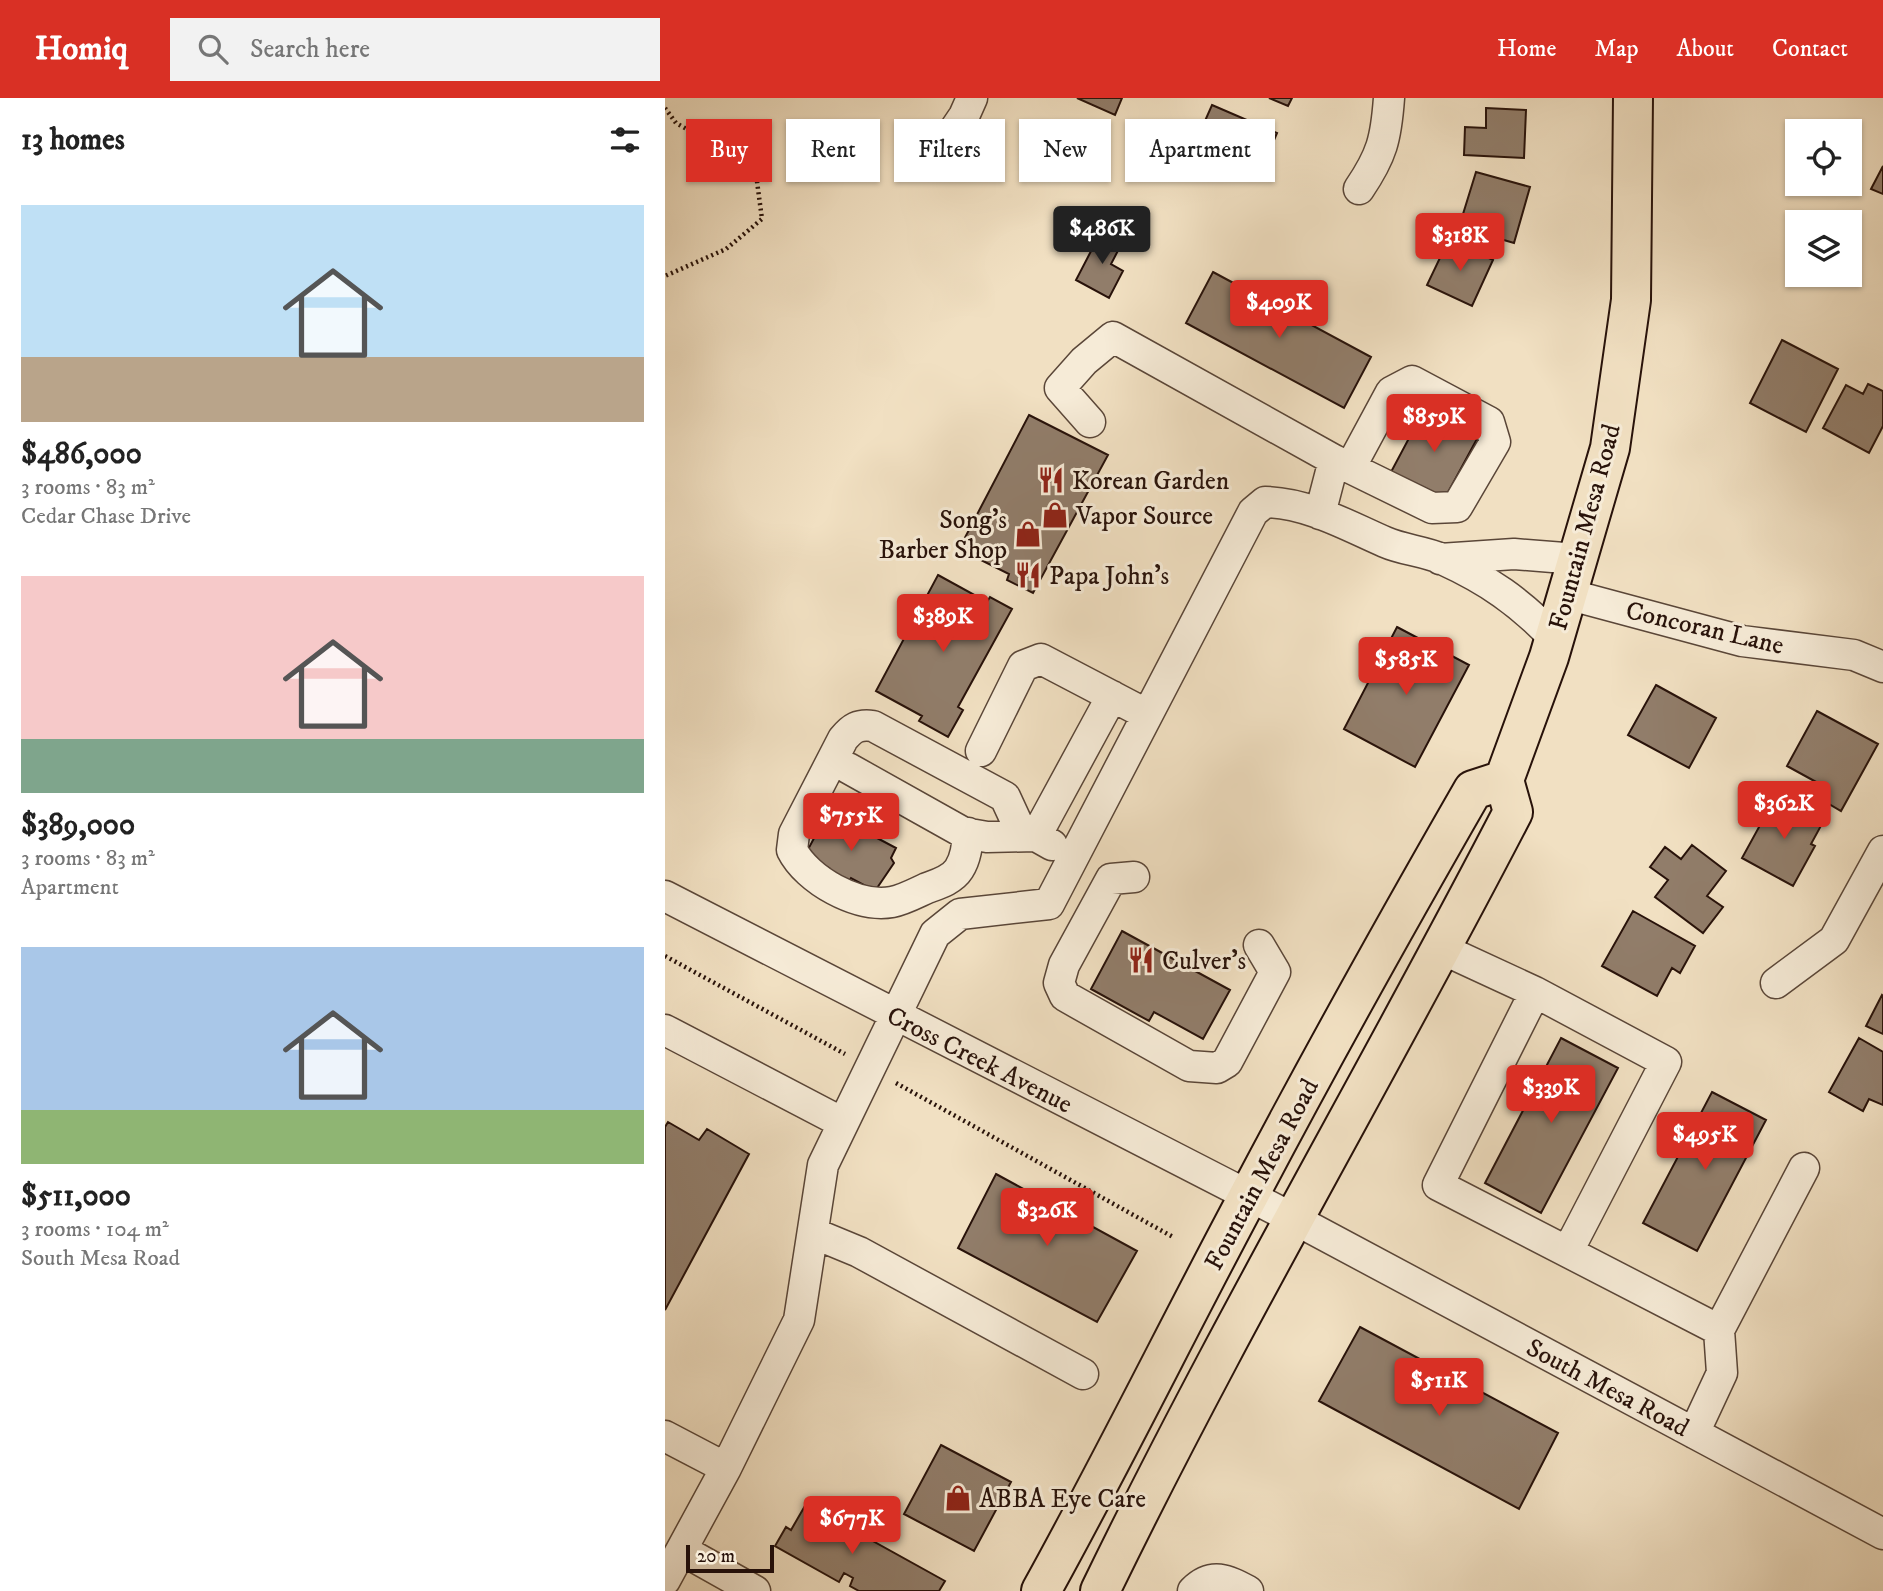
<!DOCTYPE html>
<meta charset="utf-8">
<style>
:root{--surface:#fff;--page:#f2f2f2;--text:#222;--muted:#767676;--accent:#d93025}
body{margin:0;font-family:"IM FELL DW Pica",serif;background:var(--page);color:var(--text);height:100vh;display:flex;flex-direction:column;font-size:26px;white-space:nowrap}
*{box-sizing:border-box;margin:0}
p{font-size:23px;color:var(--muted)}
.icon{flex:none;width:38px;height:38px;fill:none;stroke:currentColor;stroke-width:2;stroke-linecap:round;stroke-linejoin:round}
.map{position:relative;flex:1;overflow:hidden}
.details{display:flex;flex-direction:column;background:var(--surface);width:665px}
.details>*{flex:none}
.top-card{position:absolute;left:21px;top:21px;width:665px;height:63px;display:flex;gap:14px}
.buttons{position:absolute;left:1120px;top:21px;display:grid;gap:14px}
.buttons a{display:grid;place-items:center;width:77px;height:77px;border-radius:0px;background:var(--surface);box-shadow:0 2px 5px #0004;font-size:35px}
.scale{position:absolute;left:21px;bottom:18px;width:88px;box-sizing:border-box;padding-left:7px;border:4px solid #28120a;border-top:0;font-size:19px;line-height:24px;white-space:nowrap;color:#28120a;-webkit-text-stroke:5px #f6ebd7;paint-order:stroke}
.price{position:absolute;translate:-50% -60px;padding:0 16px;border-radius:7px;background:var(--accent);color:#fff;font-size:23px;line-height:46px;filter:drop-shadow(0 2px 4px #0008)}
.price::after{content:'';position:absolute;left:50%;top:42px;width:21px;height:16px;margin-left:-10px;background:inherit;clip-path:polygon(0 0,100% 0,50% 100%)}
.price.selected{background:#222;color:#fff}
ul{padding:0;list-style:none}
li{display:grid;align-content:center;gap:14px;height:371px;padding:0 21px}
li span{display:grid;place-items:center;height:217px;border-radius:0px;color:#555}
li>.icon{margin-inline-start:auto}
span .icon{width:126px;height:126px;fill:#fffc;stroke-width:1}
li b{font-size:30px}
h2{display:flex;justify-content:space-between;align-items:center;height:84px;padding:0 21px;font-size:30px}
.tag{padding:0 24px;border-radius:0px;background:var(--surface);box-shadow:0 2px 5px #0004;font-size:24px;line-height:63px}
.tag.selected{background:var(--accent);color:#fff}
header{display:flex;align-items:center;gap:42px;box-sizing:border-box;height:98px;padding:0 35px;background:var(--accent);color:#fff}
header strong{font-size:33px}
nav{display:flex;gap:38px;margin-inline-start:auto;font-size:24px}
.search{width:490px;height:63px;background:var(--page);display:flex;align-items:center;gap:18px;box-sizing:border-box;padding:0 24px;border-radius:0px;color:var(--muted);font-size:26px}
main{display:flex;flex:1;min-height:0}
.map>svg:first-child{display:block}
.building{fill:#917d6a;stroke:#28120a;stroke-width:2}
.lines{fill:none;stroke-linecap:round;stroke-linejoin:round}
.minor-casing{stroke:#5a4638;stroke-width:33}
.major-casing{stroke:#28120a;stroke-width:42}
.path{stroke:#28120a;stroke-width:4.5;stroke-dasharray:2 3.5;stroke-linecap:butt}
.minor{stroke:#f6ebd7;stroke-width:30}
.major{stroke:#f1e0c2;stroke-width:38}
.labels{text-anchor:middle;stroke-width:6;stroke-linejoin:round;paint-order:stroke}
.poi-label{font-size:26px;fill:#28120a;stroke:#f6ebd7;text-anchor:start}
.street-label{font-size:26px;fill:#28120a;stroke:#f6ebd7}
</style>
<header>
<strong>Homiq</strong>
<div class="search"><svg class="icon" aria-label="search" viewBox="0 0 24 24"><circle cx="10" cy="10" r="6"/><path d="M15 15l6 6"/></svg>Search here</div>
<nav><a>Home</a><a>Map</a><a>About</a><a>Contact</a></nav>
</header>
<main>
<section class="details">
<h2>13 homes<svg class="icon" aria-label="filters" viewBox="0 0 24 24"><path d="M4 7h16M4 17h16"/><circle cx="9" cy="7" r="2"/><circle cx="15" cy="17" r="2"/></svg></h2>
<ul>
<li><span style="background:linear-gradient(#bfe0f5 70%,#b9a48a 0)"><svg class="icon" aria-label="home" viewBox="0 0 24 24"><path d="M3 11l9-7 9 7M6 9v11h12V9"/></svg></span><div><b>$486,000</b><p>3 rooms · 83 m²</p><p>Cedar Chase Drive</p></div></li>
<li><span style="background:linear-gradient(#f6c9c9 75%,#7fa58c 0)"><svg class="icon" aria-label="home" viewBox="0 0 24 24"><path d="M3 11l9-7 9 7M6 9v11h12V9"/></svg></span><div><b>$389,000</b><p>3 rooms · 83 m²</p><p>Apartment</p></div></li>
<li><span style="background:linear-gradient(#a9c7e8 75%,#8fb573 0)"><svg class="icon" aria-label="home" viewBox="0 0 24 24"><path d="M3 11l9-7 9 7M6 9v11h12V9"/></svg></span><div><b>$511,000</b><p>3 rooms · 104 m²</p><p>South Mesa Road</p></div></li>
</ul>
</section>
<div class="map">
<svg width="1218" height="1493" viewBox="0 0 1218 1493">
<rect width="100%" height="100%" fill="#f1e0c2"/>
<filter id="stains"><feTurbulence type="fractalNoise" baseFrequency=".00286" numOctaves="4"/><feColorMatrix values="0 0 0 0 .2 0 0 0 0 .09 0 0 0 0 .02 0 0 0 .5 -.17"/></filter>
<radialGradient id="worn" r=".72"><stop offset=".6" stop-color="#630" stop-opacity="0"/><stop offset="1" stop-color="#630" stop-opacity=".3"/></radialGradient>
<path class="building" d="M412,0H457L450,17Z
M604,0H627L623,8Z
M547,7L612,35L599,66L575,55L566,77L524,59Z
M821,10L861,12L859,60L799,57L800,29L821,30Z
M1218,68V96L1206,91Z
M811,74L865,89L849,145L794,129Z
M437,132L458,143L446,166L458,173L444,200L411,182Z
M784,141L828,162L807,208L762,187Z
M548,174L706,259L679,310L521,225Z
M1117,242L1173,271L1141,334L1085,305Z
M1203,286L1218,293V328L1204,355L1158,330L1181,287L1198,296Z
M760,310L813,339L779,402L726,374Z
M364,317L443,357L368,495L342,482L344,476L294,451Z
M273,477L322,504L325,499L347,511L293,609L298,612L283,639L254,623L257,618L211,593Z
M732,529L804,567L750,669L679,631Z
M991,587L1051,620L1024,670L963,637Z
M1152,613L1213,646L1176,713L1147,696L1153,685L1122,668Z
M1111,698L1158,724L1146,746L1150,748L1128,788L1077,760Z
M163,714L231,750L226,760L229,765L210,793L186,780L182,788L160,776L164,770L140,757Z
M1027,747L1061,773L1042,798L1058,809L1038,835L990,799L1003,782L985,769L1000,749L1016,761Z
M968,813L1030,848L1015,875L1007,870L992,898L937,868Z
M457,833L565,892L538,941L489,914L484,923L426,891Z
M1217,897L1218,898V936L1201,928Z
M896,940L953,970L876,1115L820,1085Z
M1194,940L1218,954V1007L1204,1001L1198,1013L1164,994Z
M1047,994L1101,1022L1032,1153L978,1125Z
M3,1024L34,1042L42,1031L84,1056L0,1212V1029Z
M331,1076L472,1153L432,1224L293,1150Z
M695,1229L893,1335L854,1411L654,1303Z
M276,1347L346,1384L309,1453L239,1416Z
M141,1406L280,1483L274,1493H194L185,1488L188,1480L179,1475L174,1484L110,1448L121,1429L126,1432Z"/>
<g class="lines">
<g class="minor-casing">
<path id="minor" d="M278,49L299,18L307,0
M694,91C717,57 721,41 724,0
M425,324L395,290L419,263L448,239L669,362L655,416
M669,362L767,410L792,409L830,344L824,324L747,283L726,294L685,370
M775,461L849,456L912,461
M902,496L1077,543L1189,557L1218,569
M316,653L358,568L376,561L481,616
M183,670L299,735L322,739L371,738
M303,735C302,748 301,760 294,771C287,782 273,786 262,790C251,795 238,802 227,804C192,810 142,782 127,752L129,736L178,641C187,630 193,626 208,628L340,699L358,738
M387,747L371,738L447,598
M469,779L446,781L399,867L394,885L400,898L524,968L552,970L562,964L610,874L594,847
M0,798L631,1122L1218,1436
M777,851L870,894L773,1087L1054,1232L1057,1275L1029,1335
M1111,885L1169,842L1218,753
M870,894L1001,964L903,1153
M0,932L178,1025
M148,1135L194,1154L418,1276
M1054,1232L1139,1070
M0,1338L61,1370
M17,1452L90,1493
M0,1482L61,1370L134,1222L158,1067L270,836L295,816L384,806L588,414L600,404C643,405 681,427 720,444C738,452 759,453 777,461C823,482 855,504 889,540
M528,1493C547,1474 562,1482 583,1493"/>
</g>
<g class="major-casing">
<path id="major" d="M376,1493C448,1363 513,1230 583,1099C655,962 731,826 808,692L839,682
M435,1493C563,1229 713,975 848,714L839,682L884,559L945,350L966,202L968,0"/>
</g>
<path class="path" d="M0,10L11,25L55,50L91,76L97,121L61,151L0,178
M0,858L180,956
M231,985L508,1139"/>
<use href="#minor" class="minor"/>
<use href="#major" class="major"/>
</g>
<defs>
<g id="restaurant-bare" transform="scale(2.1)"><path d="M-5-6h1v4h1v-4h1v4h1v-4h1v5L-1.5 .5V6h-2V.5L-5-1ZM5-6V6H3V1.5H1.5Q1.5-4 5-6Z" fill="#8f2418" stroke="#f6ebd7" stroke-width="2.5" paint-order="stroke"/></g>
<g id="shop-bare" transform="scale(2.1)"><path d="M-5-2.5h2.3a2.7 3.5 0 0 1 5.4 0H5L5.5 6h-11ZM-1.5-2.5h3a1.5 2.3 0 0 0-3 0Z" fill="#8f2418" stroke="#f6ebd7" stroke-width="2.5" paint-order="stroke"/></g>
</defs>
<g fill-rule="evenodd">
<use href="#restaurant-bare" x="386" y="382"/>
<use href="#shop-bare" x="390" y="417"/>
<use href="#shop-bare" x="363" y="436"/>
<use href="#restaurant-bare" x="363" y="477"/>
<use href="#restaurant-bare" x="476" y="862"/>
<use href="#shop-bare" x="293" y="1400"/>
</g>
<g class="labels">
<g class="poi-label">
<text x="407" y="391">Korean Garden</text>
<text x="411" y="426">Vapor Source</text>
<text x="342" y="430" text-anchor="end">Song's<tspan x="342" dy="30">Barber Shop</tspan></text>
<text x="384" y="486">Papa John's</text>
<text x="497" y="871">Culver's</text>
<text x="314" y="1409">ABBA Eye Care</text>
</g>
<g class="street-label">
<text transform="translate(919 429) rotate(-75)" y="9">Fountain Mesa Road</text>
<text transform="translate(1040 529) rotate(13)" y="9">Concoran Lane</text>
<text transform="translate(315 961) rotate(27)" y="9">Cross Creek Avenue</text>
<text transform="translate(596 1076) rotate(-62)" y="9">Fountain Mesa Road</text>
<text transform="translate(943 1289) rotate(28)" y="9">South Mesa Road</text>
</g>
</g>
<rect width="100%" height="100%" filter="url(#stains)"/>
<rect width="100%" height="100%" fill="url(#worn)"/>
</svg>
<div class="buttons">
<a><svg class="icon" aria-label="locate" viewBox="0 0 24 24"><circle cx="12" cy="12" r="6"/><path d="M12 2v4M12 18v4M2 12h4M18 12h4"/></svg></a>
<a><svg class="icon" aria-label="layers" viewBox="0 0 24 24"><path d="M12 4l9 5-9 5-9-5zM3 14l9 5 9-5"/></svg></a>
</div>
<div class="scale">20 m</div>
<b class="price selected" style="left:437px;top:168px">$486K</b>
<b class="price" style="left:795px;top:175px">$318K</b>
<b class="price" style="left:614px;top:242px">$409K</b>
<b class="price" style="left:769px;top:356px">$859K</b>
<b class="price" style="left:278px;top:556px">$389K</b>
<b class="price" style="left:741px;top:599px">$585K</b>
<b class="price" style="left:1119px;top:743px">$362K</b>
<b class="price" style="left:186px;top:755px">$755K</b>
<b class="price" style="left:886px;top:1027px">$339K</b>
<b class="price" style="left:1040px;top:1074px">$495K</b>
<b class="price" style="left:382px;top:1150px">$326K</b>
<b class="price" style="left:774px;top:1320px">$511K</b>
<b class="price" style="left:187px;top:1458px">$677K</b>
<div class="top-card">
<a class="tag selected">Buy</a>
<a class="tag">Rent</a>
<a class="tag">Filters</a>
<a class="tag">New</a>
<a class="tag">Apartment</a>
</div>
</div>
</main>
